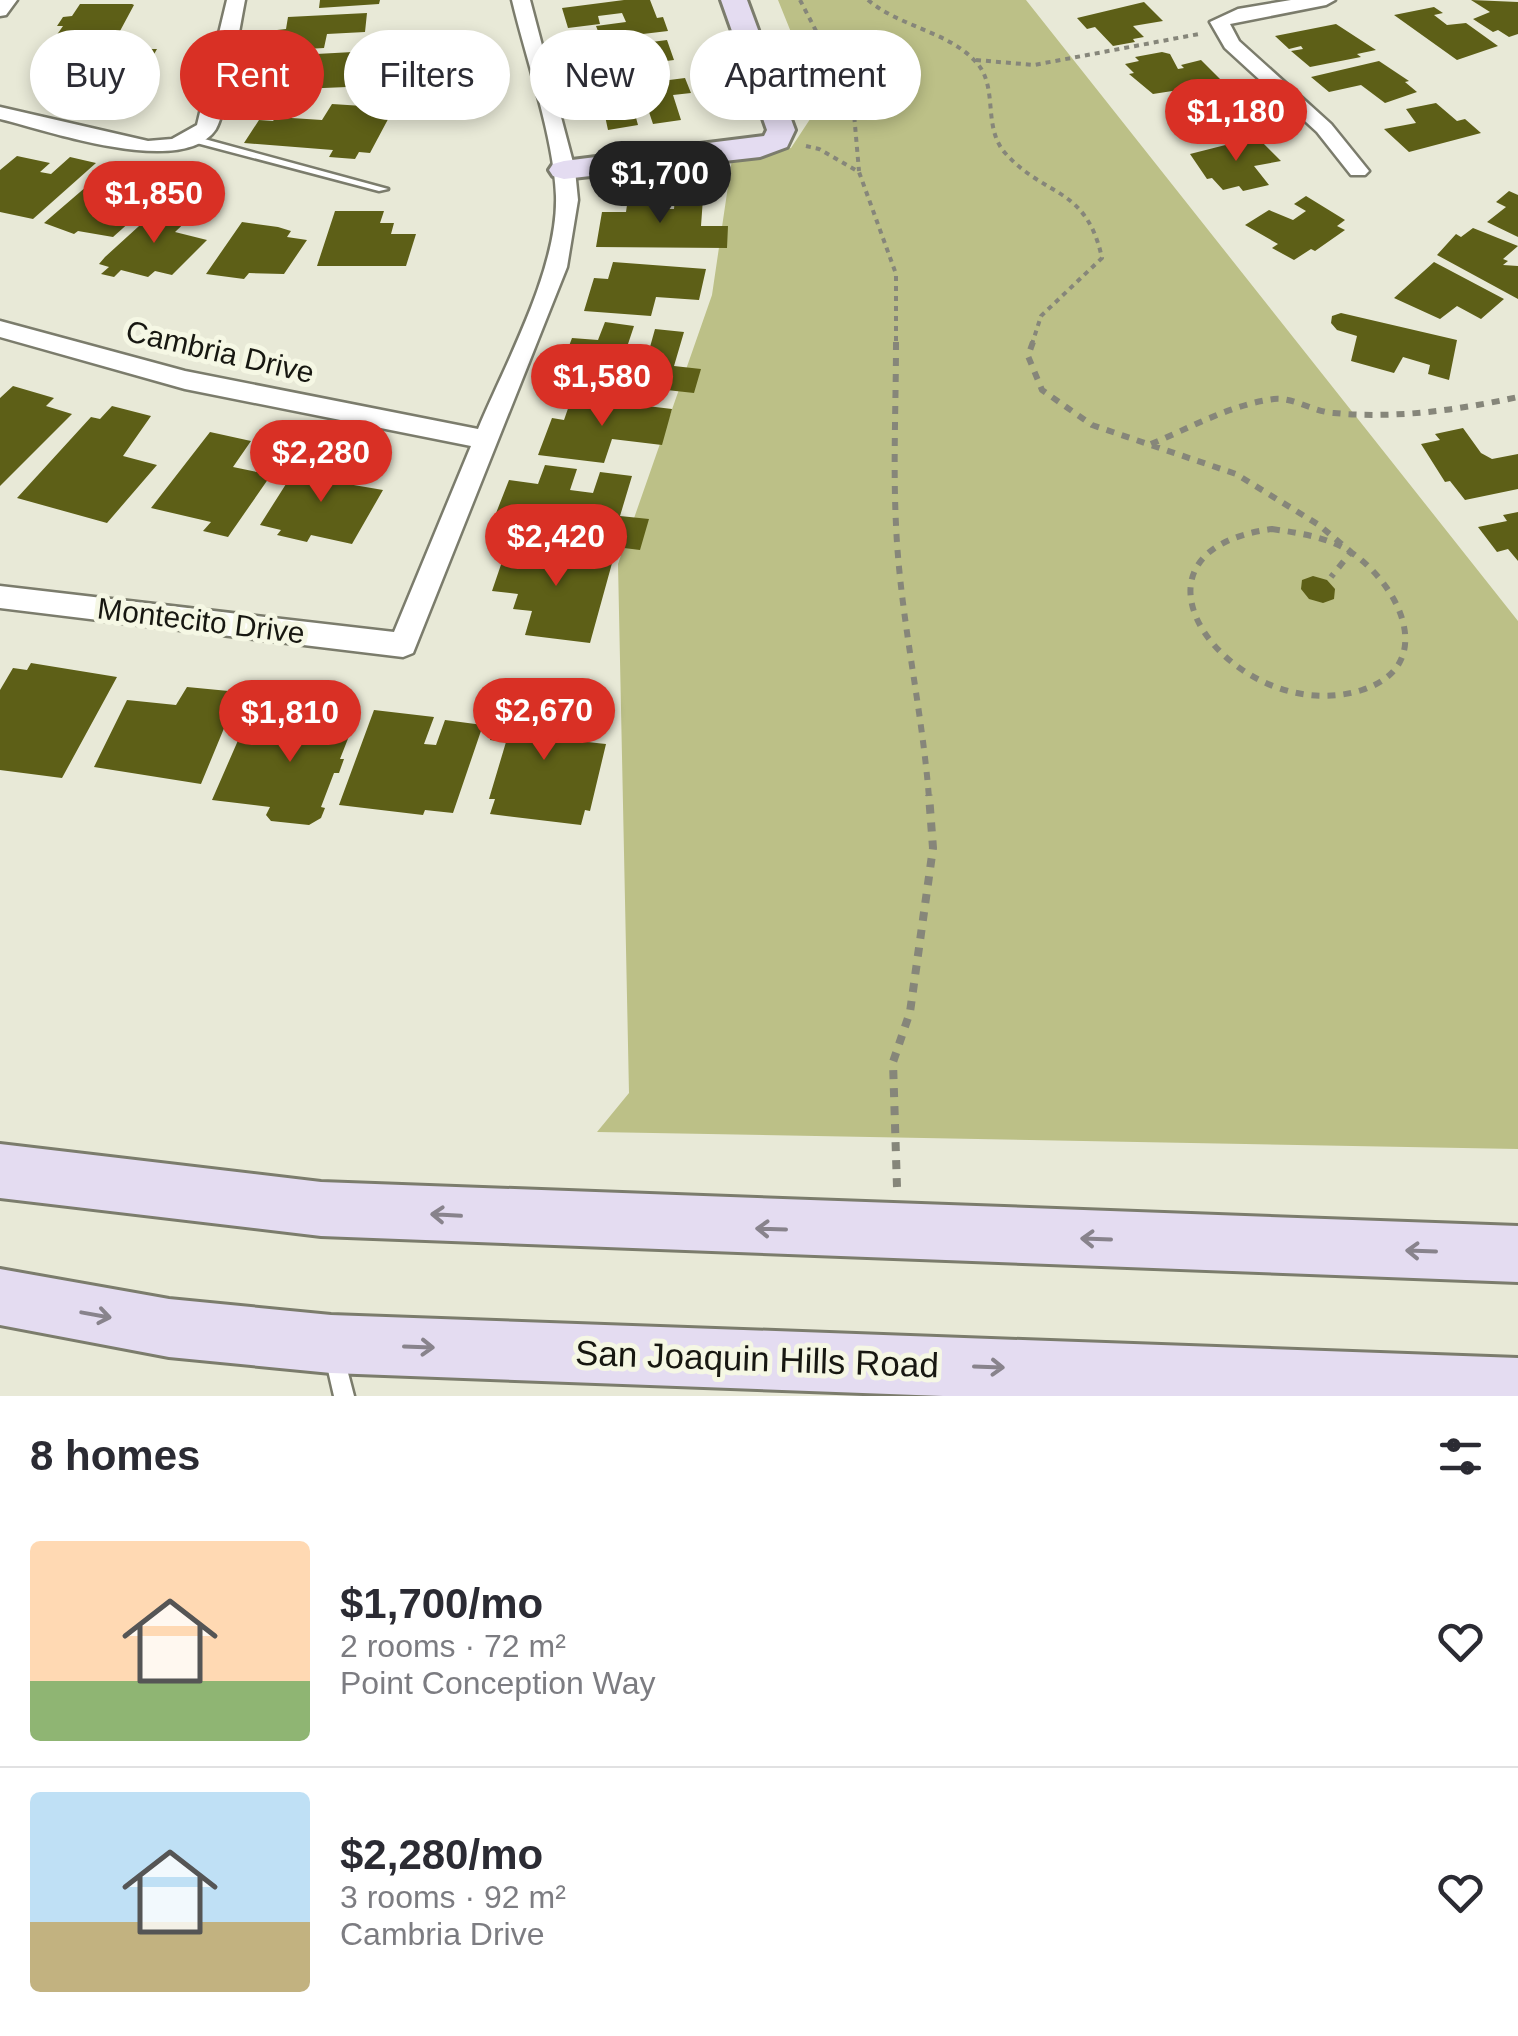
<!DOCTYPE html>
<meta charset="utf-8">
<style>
:root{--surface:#fff;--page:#f2f2f3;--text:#2b2b33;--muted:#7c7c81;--line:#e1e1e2;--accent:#d93025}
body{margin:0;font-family:Helvetica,sans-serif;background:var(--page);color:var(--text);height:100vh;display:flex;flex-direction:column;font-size:38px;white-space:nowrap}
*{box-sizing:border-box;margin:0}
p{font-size:32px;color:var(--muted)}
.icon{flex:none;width:55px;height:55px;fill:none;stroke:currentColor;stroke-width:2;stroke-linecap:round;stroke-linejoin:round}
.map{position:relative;height:1396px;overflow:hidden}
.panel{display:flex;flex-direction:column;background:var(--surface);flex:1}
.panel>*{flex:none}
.hud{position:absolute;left:30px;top:30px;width:1000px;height:90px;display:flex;gap:20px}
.price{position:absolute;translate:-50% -85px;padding:0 22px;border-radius:35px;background:var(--accent);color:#fff;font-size:32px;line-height:65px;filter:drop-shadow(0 2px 5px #0008)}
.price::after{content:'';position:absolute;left:50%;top:60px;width:30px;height:22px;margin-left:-15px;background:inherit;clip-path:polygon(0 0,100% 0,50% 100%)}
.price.on{background:#222;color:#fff}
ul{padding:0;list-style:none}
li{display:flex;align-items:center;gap:30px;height:250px;padding:0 30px}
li+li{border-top:2px solid var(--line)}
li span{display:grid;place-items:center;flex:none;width:280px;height:200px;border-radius:10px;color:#555}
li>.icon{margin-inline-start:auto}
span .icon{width:120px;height:120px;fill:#fffc;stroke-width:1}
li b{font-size:42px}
h2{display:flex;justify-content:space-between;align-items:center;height:120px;padding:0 30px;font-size:42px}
.chip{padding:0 35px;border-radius:45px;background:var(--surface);box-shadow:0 5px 15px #0003;font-size:35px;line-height:90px}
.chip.on{background:var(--accent);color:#fff}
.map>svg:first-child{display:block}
.green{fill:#bcc087}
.building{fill:#5d5f17}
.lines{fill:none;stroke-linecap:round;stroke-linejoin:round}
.lane-casing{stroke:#7b7c6c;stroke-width:5}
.street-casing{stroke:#7b7c6c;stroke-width:5}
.secondary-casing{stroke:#7b7c6c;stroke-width:6}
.path-far2{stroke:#86867a;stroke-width:4;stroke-dasharray:5 5;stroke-linecap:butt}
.path-far1{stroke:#86867a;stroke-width:6;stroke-dasharray:8 8;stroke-linecap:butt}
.path{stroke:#86867a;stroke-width:8;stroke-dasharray:9 9;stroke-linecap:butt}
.lane{fill:#fff;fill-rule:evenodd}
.street{fill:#fff;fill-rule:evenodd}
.secondary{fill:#e4dcf1;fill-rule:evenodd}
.oneway{stroke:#88838c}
.labels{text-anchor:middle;stroke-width:10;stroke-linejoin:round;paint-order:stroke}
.street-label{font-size:30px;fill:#171711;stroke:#f5f7e4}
.near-street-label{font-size:35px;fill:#171711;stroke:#f5f7e4}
</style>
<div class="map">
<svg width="1518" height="1396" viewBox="0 0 1518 1396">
<rect width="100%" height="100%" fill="#e8e9d7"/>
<path class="green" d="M778,0H1026L1518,621V1149L597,1132L629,1093L618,564L712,295L732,159L791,148L820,104Z"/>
<path class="building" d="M320,0H380L379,4L319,8Z
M624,0H650L657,18L663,17L668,31L601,39L596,26L626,22L622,13L598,16L600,24L568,28L562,8Z
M1471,0L1518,2V34L1509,37L1498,30L1493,32L1473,19L1490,12Z
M1144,2L1163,21L1133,26L1144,37L1133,39L1135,42L1113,46L1095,27L1087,29L1077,18Z
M80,4H132L134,5L113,44L60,46L64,36H56L63,26H57L63,17L72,16Z
M1434,7L1443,13L1434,15L1447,25L1466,23L1498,46L1457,60L1394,15Z
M367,13L365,32L327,34L324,48L273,51L277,30L286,29L288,17Z
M1336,24L1376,50L1357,54L1361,57L1310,67L1291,51L1303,49L1301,46L1289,49L1275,36Z
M667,40L674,60L636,65L640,77L588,84L584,66L594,64L589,50Z
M157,49L129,98L38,97L49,79H40L47,69H37L49,50Z
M353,52L347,87L300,89L299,96L265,98L273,67L295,66L298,55Z
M1162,52L1170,54L1178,69L1184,68L1181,65L1201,60L1224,83L1153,94L1129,74L1134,73L1125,64L1139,61L1135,57Z
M1379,61L1409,81L1405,82L1417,92L1385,103L1361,85L1329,92L1311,77Z
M685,78L691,93L673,95L681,120L653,124L649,112L635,114L638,125L608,130L605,116L582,119L575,92Z
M1240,95L1270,124L1190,137L1177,124L1185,122L1167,103L1198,97L1214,108L1233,105L1226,98Z
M1436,103L1457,121L1465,119L1481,133L1409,152L1384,129L1416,123L1406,109Z
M332,104L394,108L370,153L359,152L355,159L329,157L333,150L244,143L259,120L273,121L276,117L322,120Z
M1257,137L1281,161L1254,166L1269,185L1243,191L1239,186L1223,190L1212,178L1207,179L1190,154Z
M17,156L50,163L40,172L51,174L70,157L96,163L33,219L0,212V170Z
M94,180L128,187L120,196L150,204L113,237L78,231L74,234L44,223Z
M1509,191L1518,195V237L1487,222L1506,207L1496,202Z
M1306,196L1345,220L1337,226L1345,230L1315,251L1311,249L1294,260L1272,248L1278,244L1245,225L1269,210L1293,220L1306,211L1294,204Z
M675,197L703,198L701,226H728L727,248L596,247L602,212H626L628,198H657L655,209H674Z
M161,206L194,214L175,232L207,240L172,275L155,271L148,277L121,270L114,277L101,274L109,267L99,264L105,257Z
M335,211H384L380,223H394L391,234H416L406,266H317Z
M242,222L278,227L291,231L287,237L307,240L284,274L249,273L244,279L206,274Z
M1473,228L1518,246L1503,259L1508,261L1503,265L1518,266V299L1437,255L1456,234L1461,237Z
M613,262L706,269L699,300L656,297L651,316L584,311L594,278L608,279Z
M1434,262L1504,299L1481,319L1457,306L1440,319L1394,298Z
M1341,313L1457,340L1449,380L1428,374L1430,365L1403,357L1394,373L1351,361L1357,336L1337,330L1331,323L1332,316Z
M605,322L634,326L628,344L650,347L655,329L684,332L674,366L701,369L694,393L557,378L572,338L598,340Z
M13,386L54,398L46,406L72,414L0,486V398Z
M572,397L672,409L662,445L612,439L604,463L538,455L552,418L564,420Z
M112,406L151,416L123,456L157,465L107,523L17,498L91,417L100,419Z
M1463,428L1481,453L1492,459L1518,454V489L1465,500L1450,481L1445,482L1421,444L1440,440L1435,434Z
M210,432L251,441L233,467L271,475L228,537L203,531L211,522L151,508Z
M307,459L348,468L342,483L383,490L352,544L311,535L307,542L277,535L281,530L260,525L300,462Z
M545,465L577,469L570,490L593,493L600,472L632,476L620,516L649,519L640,550L489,531L509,480L538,484Z
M1518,512V561L1508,549L1497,552L1478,527L1507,521L1503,515Z
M508,544L614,556L590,643L525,635L532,611L513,609L518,594L492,591Z
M1313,576L1327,580L1335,589L1334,599L1323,603L1309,599L1301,589L1302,580Z
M31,663L117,677L62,778L0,770V690L13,668L27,670Z
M187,687L239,692L201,784L94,767L127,700L176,705Z
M502,698L565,705L563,712L585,715L578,741L606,744L590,811L585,810L581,825L490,814L495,799H489L506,742L490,740Z
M306,701L360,708L340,759H344L339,773H334L321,807L325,808L321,818L309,825L271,821L266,815L270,807L212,800L243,729L292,735Z
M374,710L434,717L424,744L436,745L445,720L483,725L453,813L425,810L423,815L339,805Z"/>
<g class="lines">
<g class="lane-casing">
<path id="lane" d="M189,137H197L388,189L379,191L189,141Z
M335,1347L342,1350L354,1396H334L325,1357L328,1350Z"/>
</g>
<g class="street-casing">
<path id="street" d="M0,0H17L6,15L0,16Z
M227,0H245C240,25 226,113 216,129C183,179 47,130 0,119V107L148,141L172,139L197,125Z
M512,0H530L575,170L578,200L567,267L413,653L403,657L0,608V586L394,632L471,446L185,389L0,337V321L185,371L478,429C506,362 558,269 556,196C554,137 526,59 512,0Z
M1291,0H1335L1326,5L1230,24L1239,41L1331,124L1369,171L1365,175H1351L1317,132L1225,48L1210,22L1238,9Z"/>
</g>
<g class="secondary-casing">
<path id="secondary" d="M721,0H747L795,130L787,147L760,157L564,179L553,176L549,170L553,164L564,161L764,136L767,130Z
M0,1144L321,1182L1518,1226V1282L321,1236L0,1198Z
M0,1269L169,1299L331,1315L1518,1358V1396H943L331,1373L169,1357L0,1325Z"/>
</g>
<path class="path-far2" d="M800,0L853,102L859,171
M868,0C900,27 947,31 975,61C1000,86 981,127 1006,154C1046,198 1086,186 1102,258L1041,316L1032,344
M976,60L1034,65L1199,34
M806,146L819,149L859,172L896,274V344"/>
<path class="path-far1" d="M896,342C896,403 893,464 896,525C900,617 922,707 929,798
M1033,342L1028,356L1042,390L1092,425L1236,474L1319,525L1351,552L1331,577
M1151,444C1190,428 1232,404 1274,399C1293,397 1314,412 1334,413C1395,419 1458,410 1518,397
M1272,529C1299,533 1329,537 1352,553C1399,585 1439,665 1362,690C1236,730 1099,552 1272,529Z"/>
<path class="path" d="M897,1187L893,1062L910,1012L933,848L929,795"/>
<use href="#lane" class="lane"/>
<use href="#street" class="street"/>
<use href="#secondary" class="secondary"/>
</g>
<defs><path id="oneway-shaft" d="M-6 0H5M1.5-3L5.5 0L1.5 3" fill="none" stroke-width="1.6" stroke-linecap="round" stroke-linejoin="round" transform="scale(2.5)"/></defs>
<g class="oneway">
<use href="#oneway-shaft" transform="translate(446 1215) rotate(-177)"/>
<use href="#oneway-shaft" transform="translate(771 1229) rotate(-178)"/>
<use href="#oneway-shaft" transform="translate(1096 1239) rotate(-178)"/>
<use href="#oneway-shaft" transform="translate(1421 1251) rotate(-178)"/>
<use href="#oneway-shaft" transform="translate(96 1315) rotate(10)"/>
<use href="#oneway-shaft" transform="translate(419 1347) rotate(2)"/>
<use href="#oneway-shaft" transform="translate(989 1367) rotate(2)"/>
</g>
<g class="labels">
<g class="street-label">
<text transform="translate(220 352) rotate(13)" y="10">Cambria Drive</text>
<text transform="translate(201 621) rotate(7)" y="10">Montecito Drive</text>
</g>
<g class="near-street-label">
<text transform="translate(757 1359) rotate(2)" y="12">San Joaquin Hills Road</text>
</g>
</g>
</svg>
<b class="price" style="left:1236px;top:164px">$1,180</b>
<b class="price on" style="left:660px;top:226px">$1,700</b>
<b class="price" style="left:154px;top:246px">$1,850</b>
<b class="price" style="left:602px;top:429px">$1,580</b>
<b class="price" style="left:321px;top:505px">$2,280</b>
<b class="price" style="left:556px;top:589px">$2,420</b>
<b class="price" style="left:544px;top:763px">$2,670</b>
<b class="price" style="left:290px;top:765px">$1,810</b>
<div class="hud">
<a class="chip">Buy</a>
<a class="chip on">Rent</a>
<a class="chip">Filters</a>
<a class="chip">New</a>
<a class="chip">Apartment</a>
</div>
</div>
<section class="panel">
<h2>8 homes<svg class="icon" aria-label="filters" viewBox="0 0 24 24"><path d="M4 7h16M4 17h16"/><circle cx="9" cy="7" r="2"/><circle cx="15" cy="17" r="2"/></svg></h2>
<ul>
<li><span style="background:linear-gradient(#ffd9b3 70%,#8fb573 0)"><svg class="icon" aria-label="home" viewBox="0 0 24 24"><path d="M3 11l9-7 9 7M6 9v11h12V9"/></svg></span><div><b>$1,700/mo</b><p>2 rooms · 72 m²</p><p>Point Conception Way</p></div><svg class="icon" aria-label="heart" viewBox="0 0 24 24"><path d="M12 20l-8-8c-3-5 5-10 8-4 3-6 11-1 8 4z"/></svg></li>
<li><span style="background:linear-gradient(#bfe0f5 65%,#c2b280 0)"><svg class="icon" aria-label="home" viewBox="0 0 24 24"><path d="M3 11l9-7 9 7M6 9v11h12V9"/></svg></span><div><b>$2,280/mo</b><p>3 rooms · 92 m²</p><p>Cambria Drive</p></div><svg class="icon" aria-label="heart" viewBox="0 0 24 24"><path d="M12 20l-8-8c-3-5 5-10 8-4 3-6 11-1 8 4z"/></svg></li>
</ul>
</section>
